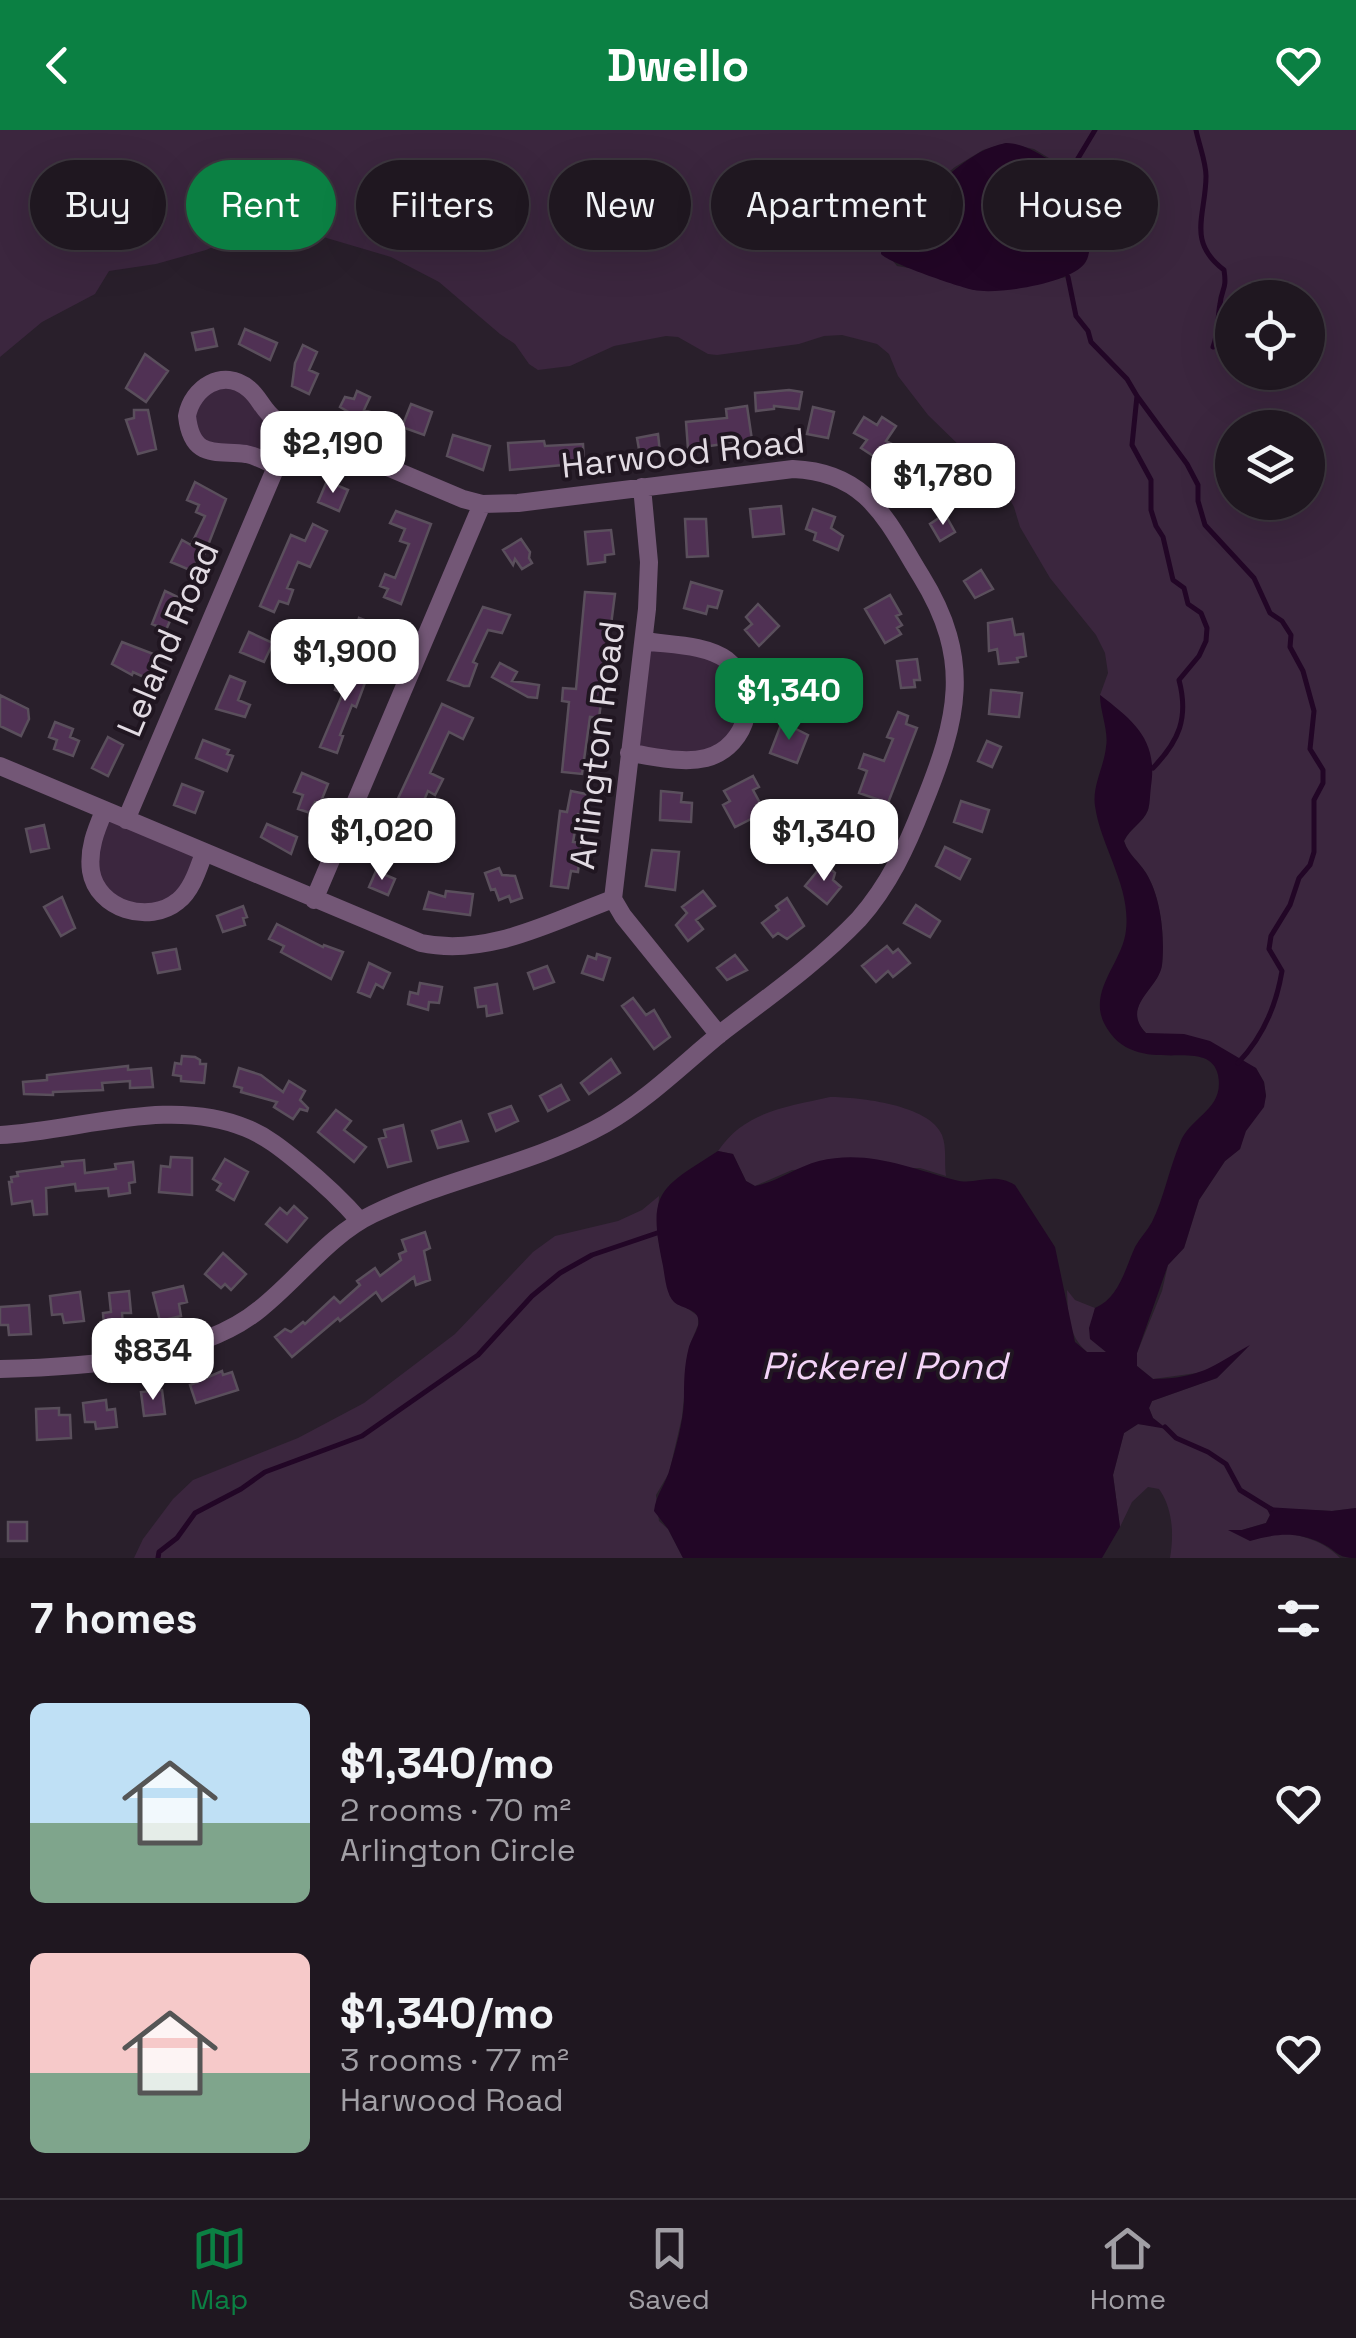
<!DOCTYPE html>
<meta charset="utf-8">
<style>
:root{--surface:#1f1720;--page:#272029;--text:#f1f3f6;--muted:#a19fa5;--line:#3c363e;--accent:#0b8043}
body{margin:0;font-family:"Space Grotesk",sans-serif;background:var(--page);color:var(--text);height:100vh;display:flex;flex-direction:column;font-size:38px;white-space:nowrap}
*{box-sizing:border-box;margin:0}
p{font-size:32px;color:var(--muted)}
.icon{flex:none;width:55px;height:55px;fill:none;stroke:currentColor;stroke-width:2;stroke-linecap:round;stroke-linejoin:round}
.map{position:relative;height:1428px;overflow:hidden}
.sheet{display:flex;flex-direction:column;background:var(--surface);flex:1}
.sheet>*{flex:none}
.top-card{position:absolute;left:30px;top:30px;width:1298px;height:90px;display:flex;gap:20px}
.buttons{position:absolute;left:1215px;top:150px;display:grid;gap:20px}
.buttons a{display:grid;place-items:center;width:110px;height:110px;border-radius:50%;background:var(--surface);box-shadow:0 10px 40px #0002,0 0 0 2px var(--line);font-size:50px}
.price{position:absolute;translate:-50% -85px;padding:0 22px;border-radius:20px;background:#fff;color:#222;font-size:32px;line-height:65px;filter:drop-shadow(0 2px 5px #0008)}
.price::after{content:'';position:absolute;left:50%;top:60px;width:30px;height:22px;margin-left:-15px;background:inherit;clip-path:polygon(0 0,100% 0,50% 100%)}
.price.selected{background:var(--accent);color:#fff}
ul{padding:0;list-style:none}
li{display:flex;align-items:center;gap:30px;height:250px;padding:0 30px}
li span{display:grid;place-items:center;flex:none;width:280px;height:200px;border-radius:15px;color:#555}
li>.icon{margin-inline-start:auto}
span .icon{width:120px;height:120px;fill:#fffc;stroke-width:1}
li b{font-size:42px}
h2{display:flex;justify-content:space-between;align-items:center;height:120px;padding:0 30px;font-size:42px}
.chip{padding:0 35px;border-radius:45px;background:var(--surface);box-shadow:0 10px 40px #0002,0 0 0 2px var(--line);font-size:35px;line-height:90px}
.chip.selected{background:var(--accent);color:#fff}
header{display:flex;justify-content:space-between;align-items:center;height:130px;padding:0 30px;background:var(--accent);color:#fff;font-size:45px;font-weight:800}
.menu{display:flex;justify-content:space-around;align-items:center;height:140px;border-top:2px solid var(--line);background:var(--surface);font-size:28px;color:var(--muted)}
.menu a{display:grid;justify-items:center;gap:5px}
.menu .selected{color:var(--accent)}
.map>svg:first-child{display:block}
.green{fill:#3b263e;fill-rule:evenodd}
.water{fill:#220626}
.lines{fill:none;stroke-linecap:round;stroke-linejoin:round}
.stream{stroke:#220626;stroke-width:5}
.building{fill:#503154;stroke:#5a4f5c;stroke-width:2.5}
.minor{stroke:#735776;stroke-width:18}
.labels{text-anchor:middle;stroke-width:8;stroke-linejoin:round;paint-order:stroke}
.street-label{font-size:35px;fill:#e2dbe3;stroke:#201621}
.water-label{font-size:38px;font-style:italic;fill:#f4d4f8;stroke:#201621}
</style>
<header><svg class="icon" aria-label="back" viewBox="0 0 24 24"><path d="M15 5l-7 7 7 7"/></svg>Dwello<svg class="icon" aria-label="heart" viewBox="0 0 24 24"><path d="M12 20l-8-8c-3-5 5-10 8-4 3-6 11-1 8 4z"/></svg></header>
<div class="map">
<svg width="1356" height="1428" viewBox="0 0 1356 1428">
<rect width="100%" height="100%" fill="#291f2b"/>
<path class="green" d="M0,0H1356V1378L1332,1381L1267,1378L1270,1385L1266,1393L1242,1400H1230C1267,1402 1313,1399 1340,1428H1170C1174,1404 1173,1379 1159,1359L1148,1357L1132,1372L1120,1397L1113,1345L1124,1303L1138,1294L1164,1297L1153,1288L1149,1278L1152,1271L1217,1248L1247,1218L1204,1242L1153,1249L1137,1236V1223L1162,1161L1168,1135L1184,1118L1199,1070L1225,1031L1240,1019L1245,1001L1266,966L1264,952L1256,938L1146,903C1120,876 1158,859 1162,835C1165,807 1161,767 1146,743C1138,730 1129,726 1124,711C1130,698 1143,693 1148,680C1155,660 1130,599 1118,581C1114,575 1106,570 1100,565L1108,543L1105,523L1096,505L1050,448L1020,397L1014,377L1003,358L928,285L898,246L889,224L877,214L842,205L824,206L799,214L717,225L708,224L678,207L666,206L614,216L570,236L538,240L529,234L515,214L500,204L439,152L391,127L286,96L240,105L206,120L156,134L109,141L95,164L42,192L0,227ZM1006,13L1034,19L1079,46L1089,91L1068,147L975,160L921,140L897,136L880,115L885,81L916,68L955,37L983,20ZM1232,168H1308V242H1232ZM1232,298H1308V372H1232Z
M223,250L293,297L276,336L196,312L187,286Z
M644,511L717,524L748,575L717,625L629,623Z
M104,681L204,723L186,761L143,782L95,754Z
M830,967C859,967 930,975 942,1005C947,1018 944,1033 946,1046L920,1038L792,1040L755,1056L746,1051L733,1024L718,1021C745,981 786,977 830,967Z
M659,1066L657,1103L670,1166L698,1186V1195L689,1217L682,1287L669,1343L656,1365L659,1391L668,1399L683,1428H134L143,1409L173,1369L193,1350L298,1308L364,1273L455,1204L533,1122L555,1106L618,1091L642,1080Z
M1067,1160L1075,1170L1095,1178C1090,1198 1089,1210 1107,1222H1087C1068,1205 1068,1185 1067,1160Z"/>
<path class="water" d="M1006,13C1036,14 1051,39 1074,35C1082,55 1098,115 1085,133C1071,153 998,165 974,160C959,157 889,133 881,124L884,81C894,75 905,74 915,68C948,51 966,21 1006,13Z
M1100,565C1134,591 1158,610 1151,656C1150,664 1150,673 1148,680C1143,693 1130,698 1124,711C1129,726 1138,730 1146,743C1161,767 1165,807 1162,835C1159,859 1120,876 1146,903L1184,904L1210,911L1256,938L1264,952L1266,966L1264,977L1246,1001L1240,1019L1225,1031L1199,1070L1184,1118L1168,1135L1137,1223V1236L1153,1249C1202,1248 1210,1237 1250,1215L1217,1248L1152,1271L1149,1278L1153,1288L1167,1299L1138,1294L1124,1303L1113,1345L1120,1397L1102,1428H683L668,1399L654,1381C656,1364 666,1354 670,1338C676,1317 683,1293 684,1271C684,1253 684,1235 689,1217C691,1210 696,1203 698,1196C702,1178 683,1180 674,1172C666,1164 665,1147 663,1136C647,1061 659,1059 718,1021L733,1024L746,1051L755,1056C777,1052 796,1037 819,1031C867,1019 910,1038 955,1050C977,1056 991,1041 1015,1055L1055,1117L1075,1212L1087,1222H1106L1090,1209L1089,1198L1095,1178C1119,1168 1125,1139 1135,1117C1140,1108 1147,1101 1152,1092C1164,1068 1169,1039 1180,1013C1190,986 1225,980 1218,945C1208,902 1134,953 1104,893C1088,860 1123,832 1126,800C1131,756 1101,718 1095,676C1092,656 1104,637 1106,617C1109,601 1100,582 1100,565Z
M1266,1377L1332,1381L1356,1378V1428C1336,1428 1338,1421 1321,1413C1296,1401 1275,1404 1250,1411L1228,1400H1242L1266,1393L1270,1385Z"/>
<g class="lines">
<path class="stream" d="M1196,0C1199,15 1206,32 1206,46C1206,85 1186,111 1224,140C1227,160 1222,157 1220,174C1217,189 1219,202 1213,217
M1074,35L1095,0
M1068,147L1076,186L1088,201L1091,212L1127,249L1137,266L1132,315L1151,350V380L1156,396L1163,407L1173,450L1184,458L1188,474L1201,483L1207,498L1206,511L1199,526L1179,550C1189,588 1179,611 1153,638
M1137,266L1187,334L1198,355V371L1205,395L1254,448L1270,483L1282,491L1291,505L1290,517L1303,541L1314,581L1310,619L1323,640V653L1314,670V722L1310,735L1299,748L1290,775L1271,806L1269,819L1282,841C1276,877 1263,907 1238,933
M1165,1297L1176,1308L1208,1322L1226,1334L1240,1360L1271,1379
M158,1428L159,1422L177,1408L195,1383L241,1359L265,1342L362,1306L478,1225L532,1166L560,1143L592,1125L657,1103"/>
</g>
<path class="building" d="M213,199L217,216L196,220L192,203Z
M245,199L277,213L270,230L239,214Z
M303,215L317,222L309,240L318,244L309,264L292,256L295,233Z
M145,224L168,241L146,272L126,258Z
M789,260L802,262L799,279L774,276V279L756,281L755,263Z
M357,261L370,267L364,280L380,285L375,297L340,277L345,267L354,269Z
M411,274L432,282L424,305L402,297Z
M747,276L752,310L688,319L686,292L727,288L726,279Z
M813,277L834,282L828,308L807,304Z
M134,280H148L156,319L138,324L126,290L134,288Z
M864,287L877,295L882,287L896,296L886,311L892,314L881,331L861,318L867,310L854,303Z
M658,304L660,322L640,325L637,308Z
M453,305L490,316L483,340L447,326Z
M544,311L545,316L583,314L584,333L510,340L508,313Z
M927,339L940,358L915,372L904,356Z
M327,351L348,360L339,381L318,372Z
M195,352L226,369L205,423L201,422L192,441L171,432L182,410L191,415L205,386L196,382L199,375L187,370Z
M781,376L784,404L753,407L750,379Z
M813,379L835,387L831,398L843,406L838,420L814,410L816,403L806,399Z
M396,381L431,394L401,474L384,467L388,459L380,456L385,444L395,448L409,414L400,411L405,399L390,393Z
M945,384L955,402L940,411L930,394Z
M685,389H706L708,426L687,427Z
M313,394L327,401L310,437L298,432L287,458L293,460L288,474L279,471L274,482L260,476L291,405L305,411Z
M611,400L614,424L605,425V432L588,434L585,402Z
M521,409L530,422L529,428L532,433L522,439L515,429L513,435L503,420Z
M981,440L993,459L975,468L964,451Z
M691,452L722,461L717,478L708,476L706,484L684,478Z
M165,461L180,468L166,500L152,494Z
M585,462L615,464L599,588L590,587L582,644L562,642L569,572L562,571L563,558L576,559Z
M890,465L901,484L896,486L902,495L897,498L901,504L885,513L865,479Z
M758,474L779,496L759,516L745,500L752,494L746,487Z
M483,477L510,485L502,503L488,500L473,532L477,534L469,556H464L448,550Z
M359,488L388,499L379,520L364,515L368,505L355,500Z
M1012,489L1015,505L1023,504L1026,526L1017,528L1018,532L999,534L997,519L989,521L988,493Z
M249,502L273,513L264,532L240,522Z
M122,512L156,525L149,546L146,548L133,542L132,545L112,534Z
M917,529L920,550H914L915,557L901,558L897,531Z
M345,532L369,542L356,577L352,575L340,605L343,606L337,623L320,617L343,563L335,560Z
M500,533L517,542L512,551L539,555L537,568L528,567L492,547Z
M806,543L810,573L789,575L792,568L783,570L780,546Z
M230,546L245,552L238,570L250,575L245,587L216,579Z
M991,560L1022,563L1019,587L989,584Z
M0,565L28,579L29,589L21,606L0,596Z
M442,574L473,588L463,609L449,602L430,643L443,649L435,665L428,661L409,705L402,701L398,711L382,703Z
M898,582L908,586L906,594L917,598L888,673L859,663L867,641L859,638L864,624L884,631L893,609L887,607Z
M55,592L73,599L70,607L79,611L73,626L54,619L57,610L49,607Z
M782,592L808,605L797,633L770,623Z
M108,607L123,615L108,646L92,638Z
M203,610L229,620L227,624L233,626L227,641L196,628Z
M987,611L1001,617L992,637L978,631Z
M302,643L328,654L320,674L315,672L310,683L298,679L303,665L294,662Z
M753,646L759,657L753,660L760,673L756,675L761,684L735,697L723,675L730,671L724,661Z
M182,654L203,662L195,683L174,675Z
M571,661L591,665L587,685L578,684L573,712L581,713L578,742L571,741L568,758L551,756L560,681L567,682Z
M661,661L682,663L681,672L692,673L691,692L660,690Z
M961,671L989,680L982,702L954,692Z
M855,685L879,698L869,717L859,711L854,721L839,713Z
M267,694L297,707L291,724L261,707Z
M44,695L49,718L31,722L26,699Z
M945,717L970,729L960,749L936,736Z
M652,720L679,722L675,760L646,756Z
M824,733L835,743L833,750L841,757L827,774L805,756Z
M499,738L502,745L515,746L522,768L511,772L509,766L499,770L495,759L491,760L485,743Z
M376,741L395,749L388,765L369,757Z
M446,761L473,764L470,785L424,779L429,762L445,767Z
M703,761L715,776L696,790L703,799L688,811L676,795L687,783L682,777Z
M62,767L75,798L61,806L44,777Z
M787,768L804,796L787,809L778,803L773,807L762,793L779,780L776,776Z
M916,775L940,791L930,807L904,793Z
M243,776L247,787L243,788L245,795L223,802L217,786Z
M277,794L323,817L324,815L343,822L331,849L281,822L284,816L269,809Z
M887,816L893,823L898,819L910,833L893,847L888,841L876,852L862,836Z
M176,819L180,839L158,843L153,823Z
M597,824L610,828L603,850L582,843L588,826L596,829Z
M735,825L747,840L727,850L717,838Z
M369,833L390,843L383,858L376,854L370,867L358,862Z
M547,836L554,852L534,859L528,843Z
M420,853L442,857L439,873L429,872L428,880L408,874L410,862L418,864Z
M497,854L502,883L487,886L486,876L478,877L475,858Z
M633,868L646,885L654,880L670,907L654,919L622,876Z
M182,926L195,927L200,930V934H206L204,953L181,951V946L173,945L175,933L181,934Z
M611,929L620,943L589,964L581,953Z
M128,936V940L151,938L153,957L130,958V951L102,953L103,960L53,962V965L24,964L23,952L47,950V945Z
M239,938L261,945L283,962L289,951L305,961L300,970L308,978L307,981L300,979L293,989L274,977L277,972L241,962L242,958L234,956Z
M561,955L569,970L548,981L540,966Z
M511,976L518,991L496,1001L489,984Z
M336,980L351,991L344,1000L366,1017L354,1032L318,1002Z
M461,991L468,1011L438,1018L432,1001Z
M403,995L411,1031L388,1037L379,1009L386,1007L384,1000Z
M171,1027L192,1028V1065L159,1062L161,1036L170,1037Z
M225,1029L248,1042L234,1070L217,1060L221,1054L213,1049Z
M84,1030L85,1043L116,1039L115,1034L133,1032L135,1052L129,1053L130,1063L109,1066L108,1058L76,1061L75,1054L46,1058L47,1084L34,1085L32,1071L12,1074L9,1052H12L11,1047L18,1046L17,1042L63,1036L62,1032Z
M294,1076L307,1088L287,1112L266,1094L280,1078L287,1084Z
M425,1102L430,1118L424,1121L430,1150L416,1155L414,1147L382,1171L376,1162L340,1191L338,1188L331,1194L292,1227L275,1207L285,1199L291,1202L303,1192L305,1194L334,1167L340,1173L360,1155L357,1151L375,1138L380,1146L401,1130L399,1124L406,1121L402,1110Z
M223,1123L246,1144L231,1160L225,1154L221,1158L205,1144Z
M183,1156L187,1172L179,1174L181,1186L160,1191L153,1163Z
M129,1161L131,1183H122L124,1209L113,1210L112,1194L104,1195L103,1183L111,1182L109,1163Z
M80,1162L84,1191L64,1193L62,1184L52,1185L50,1166Z
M29,1175L31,1204L9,1205L8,1195H0V1177Z
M222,1241L223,1245L232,1242L238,1260L196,1273L190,1255Z
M162,1260L165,1284L144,1286L141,1262Z
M106,1270L107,1280L115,1279L117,1297L96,1299L95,1292H85L83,1273Z
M59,1278V1285H70L71,1308L37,1310L36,1279Z
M8,1392H27V1411H8Z"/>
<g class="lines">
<path class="minor" d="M642,357L649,432L647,479L613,769L623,786L719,905
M629,623C653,626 682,634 706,628C749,617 763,558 727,530C705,514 669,515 644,511
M0,636L421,813C488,827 551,792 613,769
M104,681C96,700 88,719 91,741C97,779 149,795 178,771C192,760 198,739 204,723
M126,690L293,297
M314,770L482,374
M0,1005C79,1001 170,966 246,998C266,1006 282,1019 298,1032C320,1050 341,1069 360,1091
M0,1239C80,1237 197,1231 260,1179C298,1149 329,1105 373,1084C447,1048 532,1035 605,994C647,970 683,934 721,903C768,867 818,832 859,789C889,755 907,716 923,675C958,589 973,530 921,446C886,389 867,342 793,339L518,373L482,374L463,369L276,290C263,281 260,268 249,259C223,237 192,258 187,286C192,330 216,320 246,324C257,326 267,332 276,336"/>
</g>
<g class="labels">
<g class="street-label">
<text transform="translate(683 323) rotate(-6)" y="12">Harwood Road</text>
<text transform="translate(168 509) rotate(-67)" y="12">Leland Road</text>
<text transform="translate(597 615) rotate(-83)" y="12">Arlington Road</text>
</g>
<g class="water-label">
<text x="884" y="1249">Pickerel Pond</text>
</g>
</g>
</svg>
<div class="buttons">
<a><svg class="icon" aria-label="locate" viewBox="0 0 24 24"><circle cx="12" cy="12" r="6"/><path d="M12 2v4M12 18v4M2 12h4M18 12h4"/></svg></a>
<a><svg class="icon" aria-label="layers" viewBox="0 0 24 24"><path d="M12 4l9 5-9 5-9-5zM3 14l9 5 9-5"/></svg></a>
</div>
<b class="price" style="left:333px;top:366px">$2,190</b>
<b class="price" style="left:943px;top:398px">$1,780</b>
<b class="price" style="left:345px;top:574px">$1,900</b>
<b class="price selected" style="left:789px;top:613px">$1,340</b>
<b class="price" style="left:382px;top:753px">$1,020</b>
<b class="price" style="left:824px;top:754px">$1,340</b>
<b class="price" style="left:153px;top:1273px">$834</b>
<div class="top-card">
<a class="chip">Buy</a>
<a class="chip selected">Rent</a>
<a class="chip">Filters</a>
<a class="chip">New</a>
<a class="chip">Apartment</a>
<a class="chip">House</a>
</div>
</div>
<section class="sheet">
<h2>7 homes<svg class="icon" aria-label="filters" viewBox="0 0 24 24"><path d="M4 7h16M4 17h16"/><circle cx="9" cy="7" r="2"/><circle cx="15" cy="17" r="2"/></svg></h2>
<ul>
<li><span style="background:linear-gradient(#bfe0f5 60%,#7fa58c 0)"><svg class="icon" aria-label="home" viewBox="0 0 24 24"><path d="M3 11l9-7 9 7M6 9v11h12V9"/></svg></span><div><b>$1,340/mo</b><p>2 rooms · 70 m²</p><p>Arlington Circle</p></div><svg class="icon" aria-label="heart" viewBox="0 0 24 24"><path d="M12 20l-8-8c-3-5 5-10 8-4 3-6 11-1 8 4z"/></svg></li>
<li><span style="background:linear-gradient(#f6c9c9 60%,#7fa58c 0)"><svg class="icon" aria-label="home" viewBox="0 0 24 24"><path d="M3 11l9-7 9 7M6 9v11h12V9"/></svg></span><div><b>$1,340/mo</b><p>3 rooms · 77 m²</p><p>Harwood Road</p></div><svg class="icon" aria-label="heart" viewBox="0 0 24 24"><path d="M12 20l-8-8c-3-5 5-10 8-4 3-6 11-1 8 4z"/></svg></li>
</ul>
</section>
<nav class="menu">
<a class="selected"><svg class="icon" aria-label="map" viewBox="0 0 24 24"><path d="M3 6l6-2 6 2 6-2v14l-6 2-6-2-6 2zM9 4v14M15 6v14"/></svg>Map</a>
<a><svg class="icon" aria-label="saved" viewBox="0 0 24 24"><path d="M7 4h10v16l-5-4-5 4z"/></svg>Saved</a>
<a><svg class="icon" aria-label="home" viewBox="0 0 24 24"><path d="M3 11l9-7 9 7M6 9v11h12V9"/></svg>Home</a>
</nav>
